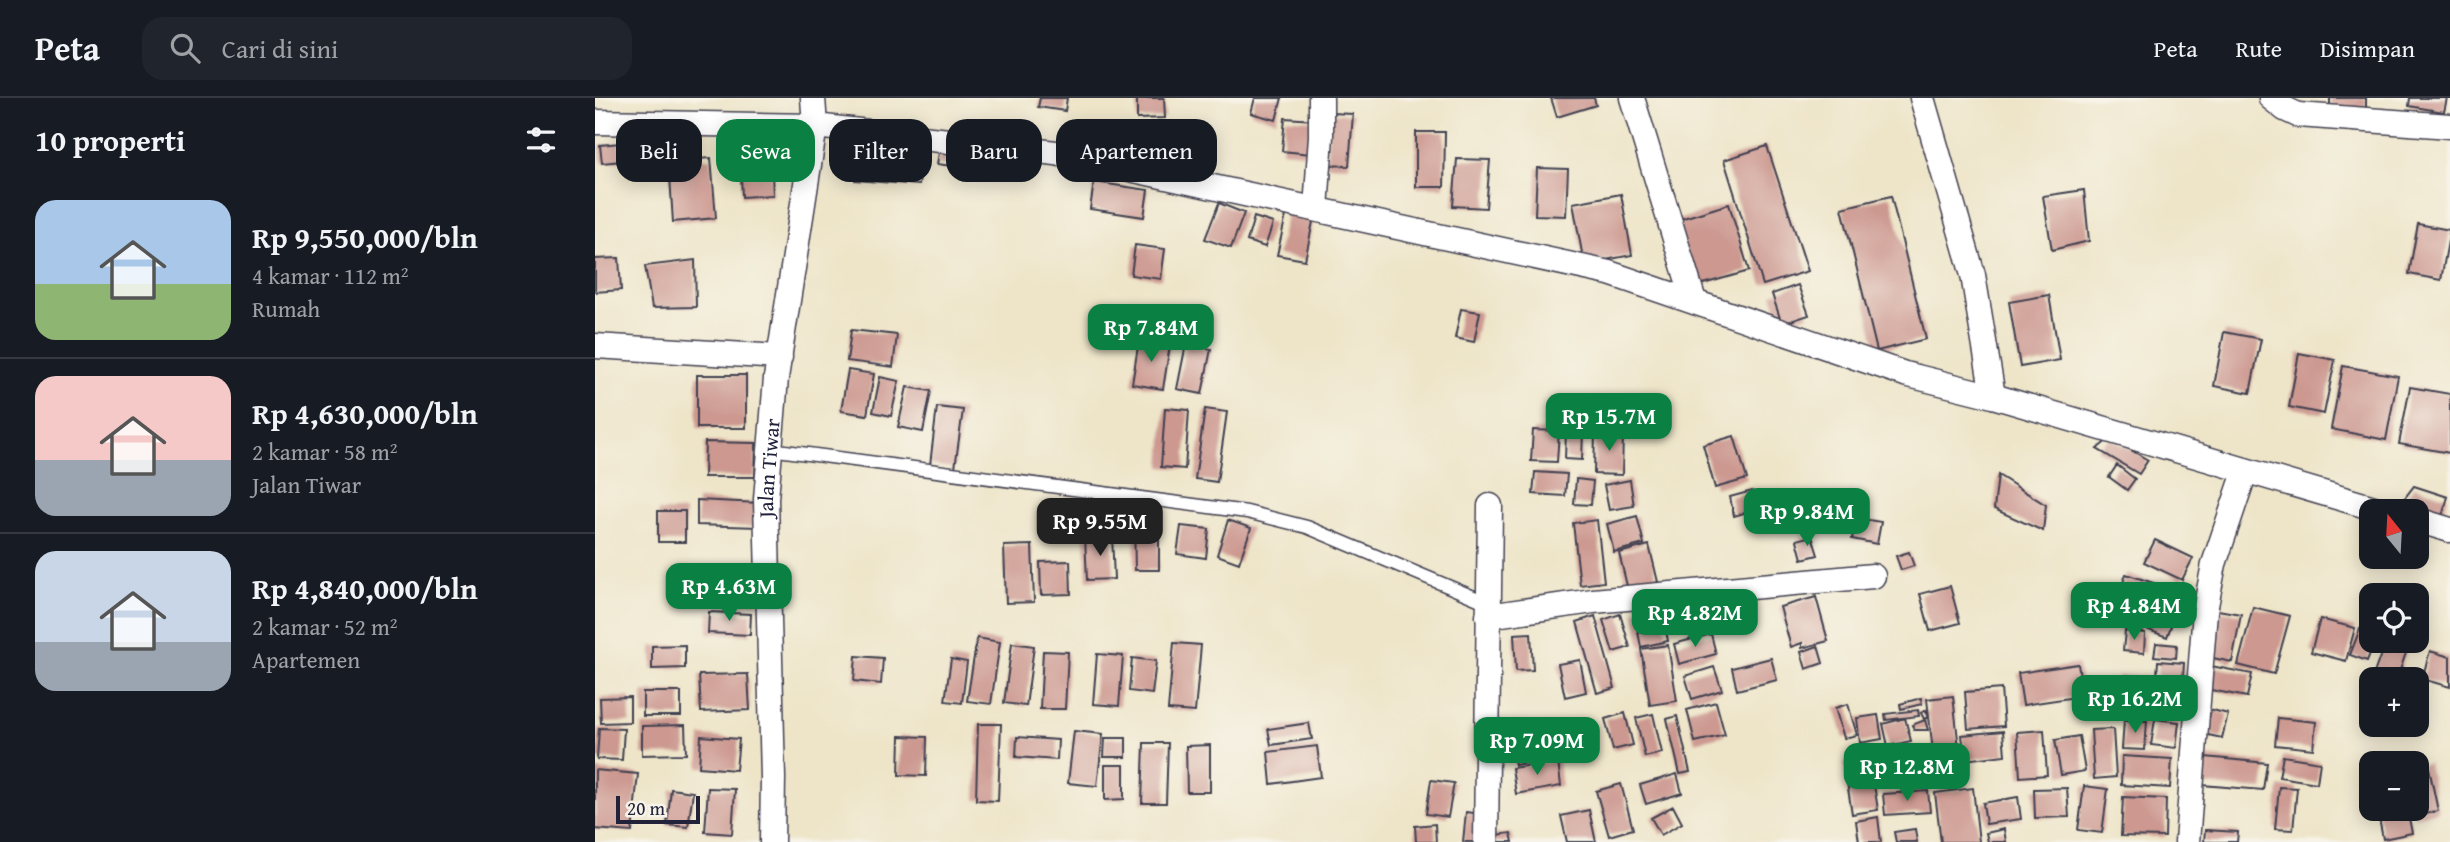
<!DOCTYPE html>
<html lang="id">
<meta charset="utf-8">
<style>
:root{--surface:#171b24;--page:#20242c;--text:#f1f3f6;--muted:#9ea1a6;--line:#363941;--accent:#0b8043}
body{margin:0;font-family:"Gentium Book Plus",serif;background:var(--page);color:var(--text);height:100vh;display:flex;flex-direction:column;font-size:26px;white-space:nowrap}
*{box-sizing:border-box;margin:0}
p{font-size:23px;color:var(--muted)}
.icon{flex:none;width:38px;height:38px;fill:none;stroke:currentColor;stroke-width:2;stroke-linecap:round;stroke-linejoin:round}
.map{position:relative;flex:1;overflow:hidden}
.panel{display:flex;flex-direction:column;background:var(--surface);width:595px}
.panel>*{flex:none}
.hud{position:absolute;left:21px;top:21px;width:665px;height:63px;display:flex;gap:14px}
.needle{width:46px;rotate:342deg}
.controls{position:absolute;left:1764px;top:401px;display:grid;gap:14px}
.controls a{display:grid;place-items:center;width:70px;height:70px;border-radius:14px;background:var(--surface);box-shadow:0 4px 18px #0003;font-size:35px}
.scale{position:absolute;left:21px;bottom:18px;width:84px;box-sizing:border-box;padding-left:7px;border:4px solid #22223b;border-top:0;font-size:19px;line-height:24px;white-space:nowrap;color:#22223b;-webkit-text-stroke:5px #f7f3e8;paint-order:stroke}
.price{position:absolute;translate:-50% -60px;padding:0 16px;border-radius:14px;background:var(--accent);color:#fff;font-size:23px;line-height:46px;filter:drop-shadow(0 2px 4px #0008)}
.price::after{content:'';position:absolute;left:50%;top:42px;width:21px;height:16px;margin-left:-10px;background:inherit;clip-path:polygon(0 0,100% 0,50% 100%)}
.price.selected{background:#222;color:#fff}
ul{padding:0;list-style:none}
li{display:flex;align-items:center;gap:21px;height:175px;padding:0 35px}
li+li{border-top:2px solid var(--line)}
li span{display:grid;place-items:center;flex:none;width:196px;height:140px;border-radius:21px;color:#555}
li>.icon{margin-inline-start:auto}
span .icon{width:84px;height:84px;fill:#fffc;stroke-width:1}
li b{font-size:30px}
h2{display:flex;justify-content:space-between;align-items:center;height:84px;padding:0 35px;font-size:30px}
.pill{padding:0 24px;border-radius:21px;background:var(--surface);box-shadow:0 4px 18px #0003;font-size:24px;line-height:63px}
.pill.selected{background:var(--accent);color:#fff}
header{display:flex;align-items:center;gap:42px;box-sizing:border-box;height:98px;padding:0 35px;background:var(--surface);border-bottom:2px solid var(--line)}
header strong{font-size:33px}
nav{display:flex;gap:38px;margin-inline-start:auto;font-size:24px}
.search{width:490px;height:63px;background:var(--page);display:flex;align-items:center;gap:18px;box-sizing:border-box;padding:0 24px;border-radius:21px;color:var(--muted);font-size:26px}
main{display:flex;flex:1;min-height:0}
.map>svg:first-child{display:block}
.building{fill:#cc9890}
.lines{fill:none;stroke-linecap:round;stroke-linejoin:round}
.lane-casing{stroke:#413f50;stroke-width:15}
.street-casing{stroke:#413f50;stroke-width:27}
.lane{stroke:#fff;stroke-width:12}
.street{stroke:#fff;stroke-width:24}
.labels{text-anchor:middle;stroke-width:7;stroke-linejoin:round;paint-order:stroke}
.street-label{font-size:21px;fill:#22223b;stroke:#f7f3e8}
</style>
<header>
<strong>Peta</strong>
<div class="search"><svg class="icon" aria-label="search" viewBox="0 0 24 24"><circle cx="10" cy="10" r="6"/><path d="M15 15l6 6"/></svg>Cari di sini</div>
<nav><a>Peta</a><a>Rute</a><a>Disimpan</a></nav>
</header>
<main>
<section class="panel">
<h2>10 properti<svg class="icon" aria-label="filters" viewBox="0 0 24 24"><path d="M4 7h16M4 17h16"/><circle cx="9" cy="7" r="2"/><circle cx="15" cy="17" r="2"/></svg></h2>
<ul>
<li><span style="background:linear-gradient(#a9c7e8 60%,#8fb573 0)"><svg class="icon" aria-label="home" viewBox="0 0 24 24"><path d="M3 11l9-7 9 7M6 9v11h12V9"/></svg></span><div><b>Rp 9,550,000/bln</b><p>4 kamar · 112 m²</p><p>Rumah</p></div></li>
<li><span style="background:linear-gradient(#f6c9c9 60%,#9aa5b1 0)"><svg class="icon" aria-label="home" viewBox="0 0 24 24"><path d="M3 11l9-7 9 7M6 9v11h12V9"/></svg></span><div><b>Rp 4,630,000/bln</b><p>2 kamar · 58 m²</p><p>Jalan Tiwar</p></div></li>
<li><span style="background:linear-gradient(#c9d6e8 65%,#9aa5b1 0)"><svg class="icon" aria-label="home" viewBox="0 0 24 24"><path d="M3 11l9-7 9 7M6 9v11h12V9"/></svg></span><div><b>Rp 4,840,000/bln</b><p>2 kamar · 52 m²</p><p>Apartemen</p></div></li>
</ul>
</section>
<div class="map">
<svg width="1855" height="744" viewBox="0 0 1855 744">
<rect width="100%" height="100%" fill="#f7f3e8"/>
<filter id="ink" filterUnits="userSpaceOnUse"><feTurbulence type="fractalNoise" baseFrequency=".0143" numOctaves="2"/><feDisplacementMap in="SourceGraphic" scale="14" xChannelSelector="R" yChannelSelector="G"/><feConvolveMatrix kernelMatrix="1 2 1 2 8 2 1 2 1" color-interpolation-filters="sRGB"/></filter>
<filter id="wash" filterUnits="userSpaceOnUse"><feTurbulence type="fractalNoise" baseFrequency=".00686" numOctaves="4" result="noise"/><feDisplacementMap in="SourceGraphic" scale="28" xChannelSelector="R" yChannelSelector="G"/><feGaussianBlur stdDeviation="1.57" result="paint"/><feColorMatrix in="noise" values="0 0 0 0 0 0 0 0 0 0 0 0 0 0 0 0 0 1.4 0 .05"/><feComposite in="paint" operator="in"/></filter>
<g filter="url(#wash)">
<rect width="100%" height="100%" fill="#eee5c9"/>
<g id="blocks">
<path class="building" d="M445,0H472L470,13L443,9Z
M542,0H569L570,20L542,21Z
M660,0H687L681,22L656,15Z
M956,0H999L1001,7L962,19Z
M1735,0H1771V14L1735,10Z
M1815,0H1852L1849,14L1814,8Z
M735,15L758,16L754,68L731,67Z
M690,20L719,22L716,56L687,53Z
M821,34H850L849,89H821Z
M346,43L388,49L385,72L342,66Z
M25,45L27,63L7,65L5,47Z
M1172,48L1213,173L1168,187L1129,62Z
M176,55L178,97L147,99L145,57Z
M262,56L327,61L324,87L260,82Z
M116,60L121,120L78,124L74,63Z
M862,61L895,62L891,110L858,108Z
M942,70L973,71L971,118L940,117Z
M499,84L553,92L549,119L495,111Z
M1489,92L1494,143L1457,152L1448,98Z
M1026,96L1037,157L989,166L978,105Z
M1296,98L1331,241L1282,253L1247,110Z
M624,105L649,115L636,150L610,141Z
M1134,106L1154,173L1101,188L1082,122Z
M692,113L719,119L710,162L682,157Z
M659,119L678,125L670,149L652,143Z
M1823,126L1855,132L1846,182L1814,176Z
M540,147L570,151L566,181L536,177Z
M24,160L26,192L0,194V161Z
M100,162L101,209L57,210L50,168Z
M1203,187L1214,217L1187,226L1177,196Z
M1454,197L1465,262L1425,269L1414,204Z
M866,211L885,214L879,244L860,240Z
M256,232L302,237L298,269L252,263Z
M1629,234L1666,241L1655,295L1619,288Z
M544,242L575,247L568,291L537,286Z
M591,246L616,251L607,296L582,291Z
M1704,255L1740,262L1729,316L1694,309Z
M1748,268L1803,278L1791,342L1736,331Z
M253,272L279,276L272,317L246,313Z
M102,277H151V330H102Z
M285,279L304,283L296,318L278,314Z
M312,289L336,293L328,334L303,329Z
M1815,289L1855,296V355L1804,346Z
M342,309L368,312L360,370L335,367Z
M570,310L594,312L590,371L566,369Z
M610,311L632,314L622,384L600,381Z
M938,332L964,333L962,364L936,363Z
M971,334H988L987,362L970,361Z
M1000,334L1028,335L1027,377L999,376Z
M1139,338L1152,381L1120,390L1108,347Z
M1515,340L1553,362L1544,376L1502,351Z
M110,344L161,345L160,379H109Z
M1522,367L1540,381L1532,392L1514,379Z
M940,374L972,376L970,398L938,396Z
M1403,377L1451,407L1448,433L1399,411Z
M981,381L998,383L996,407L979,406Z
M1035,382L1039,408L1014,412L1009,387Z
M1819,388L1853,399L1845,424L1822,413L1802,410Z
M1157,393L1162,411L1139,418L1135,399Z
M102,402L164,405L163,429L102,427Z
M63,413H90V444H63Z
M1042,418L1049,446L1019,454L1012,426Z
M1261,420L1286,424L1282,446L1257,441Z
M539,422H564V472H540Z
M633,422L656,430L644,465L622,457Z
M1002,422L1009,484L985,487L978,425Z
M586,428L614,431L611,460L582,456Z
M517,437L519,481L492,482L490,439Z
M1217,438L1223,457L1207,461L1202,442Z
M1560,442L1598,460L1587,482L1549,464Z
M437,447L439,504L411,505L409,448Z
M1054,447L1063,484L1033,492L1024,455Z
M1314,454L1319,468L1306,472L1301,458Z
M475,463L476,496L446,497L445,464Z
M1531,476L1589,495L1582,518L1523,499Z
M161,478L162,505L106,507L105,480Z
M1355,488L1365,525L1335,533L1325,496Z
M1221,499L1233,543L1207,550V545L1196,549L1185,509Z
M1066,508L1073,543L1046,549L1039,514Z
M1658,509L1695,518L1679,576L1643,567Z
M1525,512L1545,519L1540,531L1521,524Z
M1623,512L1646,516L1637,564L1613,559Z
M114,514L156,516L155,537L113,535Z
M1025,516L1035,549L1018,554L1008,522Z
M1000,518L1020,590L1002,595L982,524Z
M1555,521L1576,528L1572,539L1551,531Z
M1725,521L1760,530L1751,563L1716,554Z
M1765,531L1776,536V542H1780L1772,563L1755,557Z
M1530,533L1550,535L1549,555L1528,553Z
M936,535L938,572L921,573L919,536Z
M1116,536L1121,556L1084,566L1079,546Z
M382,540L405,544L396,606L372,603Z
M1791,542L1813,549L1802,581H1777Z
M417,545L439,548L431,608L409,605Z
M579,545L606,547L600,614L573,612Z
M1561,545L1582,547L1581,560L1559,558Z
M90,547V570L57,571V548Z
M1073,547L1082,603L1055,607L1046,551Z
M1223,548L1228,565L1211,571L1206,554Z
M448,553L473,554L470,611H445Z
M1835,553L1855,559V589L1827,581Z
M502,556L528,558L524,608L498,606Z
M261,558L288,560L286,586L259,583Z
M537,560L561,563L557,596L534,593Z
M1176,560L1182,582L1142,592L1137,570Z
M356,561L372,564L367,605L350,603Z
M985,562L991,594L970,599L963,566Z
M1563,563L1589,565L1586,607L1560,605Z
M1483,566L1488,598L1428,607L1423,575Z
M1616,568L1657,576L1652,599L1611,591Z
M1119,569L1127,592L1097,601L1090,578Z
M153,576L155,612L106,614L104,577Z
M1522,578H1550V616H1523Z
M1406,591L1409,628L1373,631L1370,594Z
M48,594H86V618H48Z
M1358,598L1365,659L1339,662L1334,619L1329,621L1326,615L1331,612L1334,619L1332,601Z
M35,599V624L6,625L5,600Z
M1326,600L1327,606L1306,611L1305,606Z
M1121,604L1130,637L1100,644L1092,612Z
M1253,606L1262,637L1249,640L1240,610Z
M1610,610L1633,616L1627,640L1604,635Z
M1323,612L1324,618L1291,622L1290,616Z
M1030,615L1038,647L1018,652L1010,621Z
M1058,616L1067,655L1050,659L1041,620Z
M1283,617L1287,641L1265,645L1262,620Z
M1082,618L1095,674L1085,676L1072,621Z
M1310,620L1316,643L1293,648L1288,626Z
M1683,620L1721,624L1718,651L1680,647Z
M1560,621L1584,624L1581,650L1556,647Z
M1330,622L1333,632H1319L1317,627Z
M1529,622L1552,623L1550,652L1527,651Z
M714,625L717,641L676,647L673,631Z
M383,626H406L403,703L381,702Z
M90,627L91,656L47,657V628Z
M957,628L963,659L920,667L914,636Z
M4,630L29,631L27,662L2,661Z
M1518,631L1521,679L1499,681L1496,632Z
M1449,632L1452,677L1425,679L1422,634Z
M479,633L508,636L502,688L473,685Z
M1408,633L1410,657L1370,662L1367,637Z
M106,638L144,641L141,672L104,669Z
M305,638L332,639L331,678L304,677Z
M1484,638L1490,673L1466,677L1460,642Z
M422,639L463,642L462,662L421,659Z
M510,640H531V659H509Z
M549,645H573L571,705H547Z
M615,647V694H592L591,648Z
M722,648L726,679L676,686L673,654Z
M1323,656L1327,682L1290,688L1286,661Z
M1527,658L1577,661L1575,690L1526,687Z
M1688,658L1725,664L1722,685L1684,679Z
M1610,659L1672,665L1668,692L1607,687Z
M1275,661L1283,712L1257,716L1249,665Z
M963,663L966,688L921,696L917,670Z
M1833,665L1843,713L1819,719L1818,710H1822V667Z
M510,667H529V701L510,702Z
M0,672L43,676L37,734L0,731Z
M1082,676L1087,695L1051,706L1045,687Z
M836,682L859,685L853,719L831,716Z
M1026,686L1038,731L1014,738L1001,693Z
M1489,688L1513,691L1507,735L1483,732Z
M1684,689L1702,690L1698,732L1680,731Z
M113,690L140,691L137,736L110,734Z
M1378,690L1384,744H1346L1340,695Z
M1472,690L1474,719L1440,720L1439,691Z
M76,691L98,694L93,729L72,727Z
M1333,693L1335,714L1290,717L1288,696Z
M1423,699L1426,721L1391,726L1388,705Z
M1528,699L1571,701L1570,739L1526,738Z
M1078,708L1087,725L1066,737L1056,720Z
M1782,710H1812L1817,735L1788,741Z
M994,712L1001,744H972L966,718Z
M871,714L887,716L885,744H868Z
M1283,719L1286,744H1264L1261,723Z
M840,726L841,744H821L820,728Z
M1320,731L1322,744H1301L1299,734Z
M1409,731L1411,744H1393L1391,735Z
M1610,732L1643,734L1642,744H1609Z
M916,735L918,744H894L893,738Z"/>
</g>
</g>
<g filter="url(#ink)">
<use href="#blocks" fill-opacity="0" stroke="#413f50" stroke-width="2"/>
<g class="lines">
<g class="lane-casing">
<path id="lane" d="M175,351L652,414L712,429L893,505"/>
</g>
<g class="street-casing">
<g id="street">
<path d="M1037,0L1099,203"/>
<path d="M1327,0L1378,177L1398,298"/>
<path d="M1676,0L1690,11L1703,17L1855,28"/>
<path d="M0,24L220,28L461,55L1014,175L1310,276L1398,298L1789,413"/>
<path d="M721,111L726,38V0"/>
<path d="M0,248L185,259"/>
<path d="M1822,422L1855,432"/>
<path d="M893,518L998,503L1278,478"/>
<path id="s1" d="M177,744L178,680L171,401L181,280L220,28L218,0"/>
<path d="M891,744L895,408"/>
<path d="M1592,744L1610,513L1619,466L1650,374"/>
</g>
</g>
<use href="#lane" class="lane"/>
<use href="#street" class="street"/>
</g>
</g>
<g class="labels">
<g class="street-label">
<text dy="7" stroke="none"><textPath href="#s1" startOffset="374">Jalan Tiwar</textPath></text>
</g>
</g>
</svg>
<div class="controls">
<a><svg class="needle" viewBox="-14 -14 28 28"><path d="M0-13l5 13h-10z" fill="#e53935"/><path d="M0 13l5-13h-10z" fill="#9ea1a6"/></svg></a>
<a><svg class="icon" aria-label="locate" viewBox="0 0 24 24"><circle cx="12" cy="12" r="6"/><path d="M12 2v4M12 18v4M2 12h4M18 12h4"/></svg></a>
<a>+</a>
<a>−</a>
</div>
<div class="scale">20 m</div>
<b class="price" style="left:556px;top:266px">Rp 7.84M</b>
<b class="price" style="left:1014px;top:355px">Rp 15.7M</b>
<b class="price" style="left:1212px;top:450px">Rp 9.84M</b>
<b class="price selected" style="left:505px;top:460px">Rp 9.55M</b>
<b class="price" style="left:134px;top:525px">Rp 4.63M</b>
<b class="price" style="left:1539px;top:544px">Rp 4.84M</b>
<b class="price" style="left:1100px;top:551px">Rp 4.82M</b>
<b class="price" style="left:1540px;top:637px">Rp 16.2M</b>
<b class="price" style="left:942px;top:679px">Rp 7.09M</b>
<b class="price" style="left:1312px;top:705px">Rp 12.8M</b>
<div class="hud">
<a class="pill">Beli</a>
<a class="pill selected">Sewa</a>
<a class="pill">Filter</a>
<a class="pill">Baru</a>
<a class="pill">Apartemen</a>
</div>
</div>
</main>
